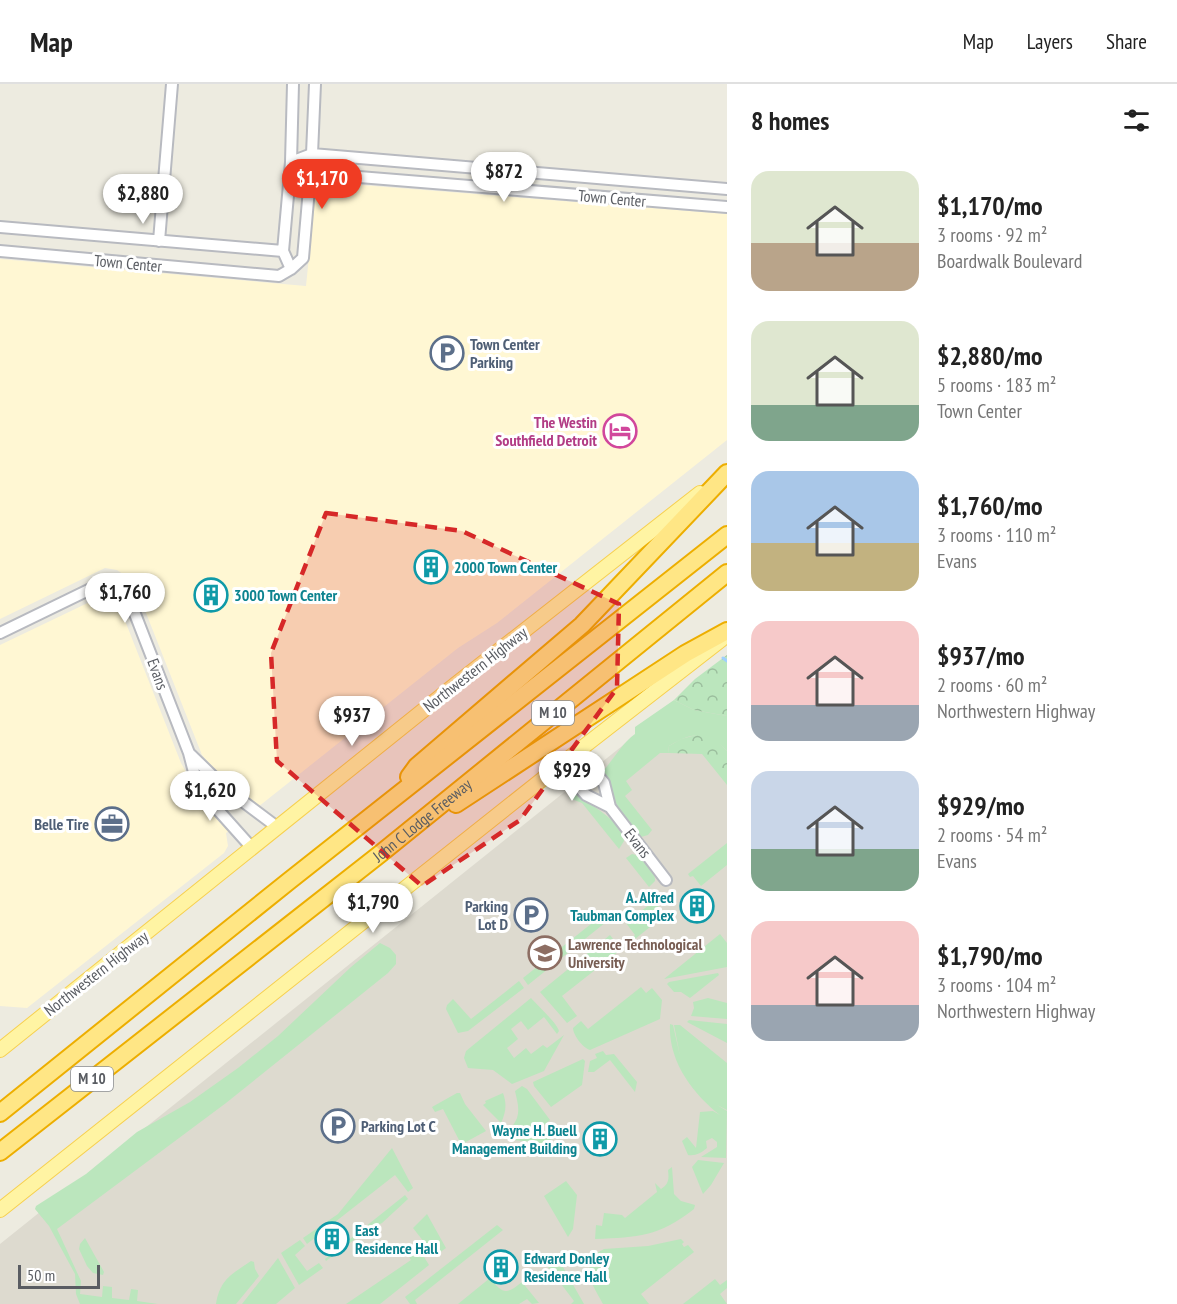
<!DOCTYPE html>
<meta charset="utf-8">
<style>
:root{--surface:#fff;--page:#f6f6f6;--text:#222;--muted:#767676;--line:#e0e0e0;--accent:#f03c23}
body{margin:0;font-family:"PT Sans Narrow",sans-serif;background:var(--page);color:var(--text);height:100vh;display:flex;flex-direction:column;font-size:22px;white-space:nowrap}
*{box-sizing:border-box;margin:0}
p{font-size:20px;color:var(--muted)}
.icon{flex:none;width:33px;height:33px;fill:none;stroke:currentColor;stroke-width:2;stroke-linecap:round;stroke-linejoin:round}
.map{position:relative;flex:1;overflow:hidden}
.side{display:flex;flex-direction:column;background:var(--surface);width:450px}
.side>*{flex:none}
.scale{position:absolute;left:18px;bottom:15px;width:82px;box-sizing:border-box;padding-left:6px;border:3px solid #595c62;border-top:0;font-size:16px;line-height:21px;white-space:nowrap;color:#595c62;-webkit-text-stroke:4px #fff;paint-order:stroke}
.price{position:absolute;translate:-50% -51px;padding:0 14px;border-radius:21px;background:#fff;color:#222;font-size:20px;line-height:39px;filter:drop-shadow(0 2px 3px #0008)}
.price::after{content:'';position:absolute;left:50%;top:36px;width:18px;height:14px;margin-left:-9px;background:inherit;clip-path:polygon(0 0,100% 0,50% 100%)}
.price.current{background:var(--accent);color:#fff}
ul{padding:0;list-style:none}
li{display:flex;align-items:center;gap:18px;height:150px;padding:0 24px}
li span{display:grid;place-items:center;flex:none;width:168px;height:120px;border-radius:18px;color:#555}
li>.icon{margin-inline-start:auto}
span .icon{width:72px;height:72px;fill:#fffc;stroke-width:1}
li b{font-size:26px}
h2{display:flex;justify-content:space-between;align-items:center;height:72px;padding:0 24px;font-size:26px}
header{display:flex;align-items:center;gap:36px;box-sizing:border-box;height:84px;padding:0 30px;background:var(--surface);border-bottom:2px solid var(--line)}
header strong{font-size:28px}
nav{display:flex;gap:33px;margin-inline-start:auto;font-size:21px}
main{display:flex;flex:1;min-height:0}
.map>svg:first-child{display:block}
.commercial{fill:#fff7d3}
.education{fill:#dddacf}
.grass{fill:#bbe6bd}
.forest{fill:url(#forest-crowns)}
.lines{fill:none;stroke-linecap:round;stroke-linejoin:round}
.stream{stroke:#9ed0ff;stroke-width:3}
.minor-casing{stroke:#b8bac0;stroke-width:14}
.major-casing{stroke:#f7d04f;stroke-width:16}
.highway-casing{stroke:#edae00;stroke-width:20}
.minor{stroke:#fff;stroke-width:10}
.major{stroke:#fff4a3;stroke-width:14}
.highway{stroke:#ffe685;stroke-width:16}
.marked{fill:#d62828;fill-opacity:0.2;stroke:#d62828;stroke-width:4.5;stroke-dasharray:12 8;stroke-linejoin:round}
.labels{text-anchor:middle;stroke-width:6;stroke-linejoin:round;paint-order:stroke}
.shield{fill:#fff;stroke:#8b8d91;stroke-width:1.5}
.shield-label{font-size:15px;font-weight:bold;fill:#595c62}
.street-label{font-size:16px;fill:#595c62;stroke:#fff}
.service-label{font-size:16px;font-weight:bold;fill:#4e5e75;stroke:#fff;text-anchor:start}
.hotel-label{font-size:16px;font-weight:bold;fill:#b23c85;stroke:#fff;text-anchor:end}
.culture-label{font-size:16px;font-weight:bold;fill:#0d838f;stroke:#fff;text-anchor:start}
.education-label{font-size:16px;font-weight:bold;fill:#785e54;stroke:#fff;text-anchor:start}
</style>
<header>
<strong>Map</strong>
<nav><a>Map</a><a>Layers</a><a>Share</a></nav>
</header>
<main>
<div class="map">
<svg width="727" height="1220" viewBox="0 0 727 1220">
<defs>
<pattern id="forest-crowns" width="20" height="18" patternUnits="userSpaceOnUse" patternTransform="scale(1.5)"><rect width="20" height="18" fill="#bbe6bd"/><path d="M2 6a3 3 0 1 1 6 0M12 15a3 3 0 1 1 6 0" fill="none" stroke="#9bbe9d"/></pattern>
</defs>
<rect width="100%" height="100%" fill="#edebe0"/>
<path class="commercial" d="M322,98L727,130V356L497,539L458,564L258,723L228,700L202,671L135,501L127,493L117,486L105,484L0,535V175L306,202L316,104Z
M96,515H104L120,524L181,679L200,713L229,747L226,749L228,762L224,769L27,924L0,922V561Z"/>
<path class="education" d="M727,578V1220H0V1160Z"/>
<path class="grass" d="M674,616L694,626L727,632V667C706,646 693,648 669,662L668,669H660L626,697L632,706L625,712L652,746L648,751L641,753L621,729L601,689C613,677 621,660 635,650V643Z
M575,707C587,721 623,736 624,757L619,765L582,719L569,714Z
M727,759V781L701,802L693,792L690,793L688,790Z
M632,770C643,772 656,786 655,797L649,803L626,774Z
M654,817L665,831L635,855L633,853L635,851L626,839Z
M601,832L606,838L528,901L523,894Z
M720,850L727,859V883L664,895Z
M610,851L620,864H623L562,912L577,932L567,939L540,908Z
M380,859L390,864L396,871V880L388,889L226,1019L57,1145L81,1197L80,1210L102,1213L103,1202L112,1203V1214L129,1216L131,1205L138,1206L137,1217L158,1220H80L76,1210L75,1190L49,1142L35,1125L36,1122L86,1090L137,1048L190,1018L238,984L278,952L351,883Z
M718,889L719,891L690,914L681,908H674L667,900L669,898Z
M519,897L524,904L468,947L458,949L446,925L447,921L453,915L471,935Z
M641,903L646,909L652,904L662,916L660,935L590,966C583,964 573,951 573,944L581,937L588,945Z
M531,914C538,922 557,939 559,947L557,950L544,933L528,946L521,937L511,945L518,955L507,964L514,974L526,964L531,970L543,961L547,964L564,951L544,987L512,1000L493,986L468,984L464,974L466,967Z
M708,914L727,919V935L691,932L694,924L693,918Z
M689,936L727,940V959L687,938Z
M670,940L673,941L680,972L674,941H680L727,979V1026L717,1021L727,1027L726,1074L701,1073L717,1063V1058L712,1054L706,1057L707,1064C701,1069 696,1072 688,1071L682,1057L687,1053L696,1064L700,1028L713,1027L720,1031C693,1010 668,977 670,940Z
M603,967L606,971L614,970L637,998L635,1008L610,976L594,988H588L590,977L597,974L595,970Z
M583,975L585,977L582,1001L551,1023L534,1002L533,998Z
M522,1002L527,1005L550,1036L531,1052L551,1054L549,1060L514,1056L510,1053C509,1045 514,1041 517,1034C520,1025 517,1016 515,1007Z
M457,1009H460L465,1020L486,1047L453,1065L454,1060L459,1056L443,1025L435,1028L432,1023Z
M503,1009C507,1020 506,1028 501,1039L483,1021L486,1019L485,1017Z
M392,1064L413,1104L408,1108L395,1091L307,1160L303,1154L338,1130Z
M698,1076L724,1079L711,1101L703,1110L692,1083Z
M672,1083L674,1110L681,1117L695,1121L694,1125C658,1153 639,1153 595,1155L596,1141L602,1142L604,1129L622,1131L625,1134L657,1108L655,1099L661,1105C669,1100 669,1095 668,1086Z
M566,1097L577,1111L573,1145L568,1153L544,1112Z
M405,1111L408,1115L382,1139L378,1141L375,1140L326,1177L325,1175Z
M427,1130L446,1164L435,1172L413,1144Z
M497,1141L503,1146L415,1216L417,1220H410L405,1213Z
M85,1154L104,1188L103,1191L93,1189L87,1182L79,1165L80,1160Z
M681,1155L684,1158L682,1160L684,1163L688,1161L694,1168L641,1210L649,1220H603C593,1201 584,1192 593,1171L604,1165L648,1162Z
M300,1156L305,1162L295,1171L307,1187L319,1179L323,1184L299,1201L281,1169Z
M418,1163L429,1181L380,1220H346L411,1176L408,1171Z
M551,1170L556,1179L563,1183L584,1220H571L574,1217L542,1175Z
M278,1174L295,1204L276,1220H242Z
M251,1177L254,1178L255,1185L259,1192L236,1220H216C220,1195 232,1190 251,1177Z
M490,1194C503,1210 506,1211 522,1198L539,1219L532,1220L527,1215L519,1220H458Z
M715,1195L720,1201L727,1196V1204L720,1210L727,1220H683Z"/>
<path class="forest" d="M727,571V632L694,626L674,616L695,595Z
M700,650L715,655L727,667V701L702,670L668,669L669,662L681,655Z"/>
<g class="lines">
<path class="stream" d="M723,574L727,577"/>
<g class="minor-casing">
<path id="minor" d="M293,0L291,78L283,167L291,185L303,174L312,70L315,0
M291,78L310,89L727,123
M291,78L312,70L727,105
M0,143L283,167
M159,157L172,0
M0,167L279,192L291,185
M0,549L107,497L119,499L125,504L189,669L195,692L201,702L218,726L252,764
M578,667L604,699L610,723
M190,670L225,704L277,743
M560,682L586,711L610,723L666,796"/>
</g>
<g class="major-casing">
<path id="major" d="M0,966L456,600L700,409
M0,1126L578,667L721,556"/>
</g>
<g class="highway-casing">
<g id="highway">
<path d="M409,693L417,682L582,541L727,389"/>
<path d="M456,720L685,570L727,547"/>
<path d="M0,1029L289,797L727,451"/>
<path id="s1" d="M0,1068L380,770L727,489"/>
</g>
</g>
<use href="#minor" class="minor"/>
<use href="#major" class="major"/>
<use href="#highway" class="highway"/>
</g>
<path class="marked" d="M326,429L462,447L619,520L617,604L520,736L422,802L277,677L271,569Z"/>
<defs>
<g id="parking-ring" transform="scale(1.725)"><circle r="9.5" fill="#fff" stroke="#5c6f8a" stroke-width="1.5"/><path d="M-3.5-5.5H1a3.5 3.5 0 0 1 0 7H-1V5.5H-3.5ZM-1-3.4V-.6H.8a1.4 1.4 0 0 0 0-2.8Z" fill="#5c6f8a"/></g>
<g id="hotel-ring" transform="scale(1.725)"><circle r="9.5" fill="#fff" stroke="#d1479c" stroke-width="1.5"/><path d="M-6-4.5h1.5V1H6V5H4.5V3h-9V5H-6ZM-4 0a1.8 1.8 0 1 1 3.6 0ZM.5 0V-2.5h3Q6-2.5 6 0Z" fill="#d1479c"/></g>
<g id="building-ring" transform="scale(1.725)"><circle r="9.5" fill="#fff" stroke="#0f9aa8" stroke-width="1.5"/><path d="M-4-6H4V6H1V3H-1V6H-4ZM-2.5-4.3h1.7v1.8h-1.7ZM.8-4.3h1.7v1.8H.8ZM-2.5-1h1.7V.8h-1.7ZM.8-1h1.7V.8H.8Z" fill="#0f9aa8"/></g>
<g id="office-ring" transform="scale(1.725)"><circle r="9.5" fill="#fff" stroke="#5c6f8a" stroke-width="1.5"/><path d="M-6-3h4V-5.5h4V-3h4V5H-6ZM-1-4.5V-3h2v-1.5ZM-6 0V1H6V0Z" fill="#5c6f8a"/></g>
<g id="university-ring" transform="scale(1.725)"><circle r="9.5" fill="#fff" stroke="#8d6e63" stroke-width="1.5"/><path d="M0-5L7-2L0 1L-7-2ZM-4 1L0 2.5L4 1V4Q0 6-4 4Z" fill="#8d6e63"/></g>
</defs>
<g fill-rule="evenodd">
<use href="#parking-ring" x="447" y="269"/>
<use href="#hotel-ring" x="620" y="347"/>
<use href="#building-ring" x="431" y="483"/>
<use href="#building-ring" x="211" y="511"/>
<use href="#office-ring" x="112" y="740"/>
<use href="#building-ring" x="697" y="822"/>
<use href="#parking-ring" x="531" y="831"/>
<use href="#university-ring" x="545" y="869"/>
<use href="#parking-ring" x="338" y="1042"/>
<use href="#building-ring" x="600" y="1055"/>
<use href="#building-ring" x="332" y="1155"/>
<use href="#building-ring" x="501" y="1183"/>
</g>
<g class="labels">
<g class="shield">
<rect x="532" y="617" width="42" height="24" rx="4.5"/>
<rect x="71" y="983" width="42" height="24" rx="4.5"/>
</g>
<g class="shield-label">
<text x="553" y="634">M 10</text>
<text x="92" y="1000">M 10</text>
</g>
<g class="street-label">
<text transform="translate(612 114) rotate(5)" y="6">Town Center</text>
<text transform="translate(128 179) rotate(5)" y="6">Town Center</text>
<text transform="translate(475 585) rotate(-38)" y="6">Northwestern Highway</text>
<text transform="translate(158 590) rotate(70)" y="6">Evans</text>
<text dy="6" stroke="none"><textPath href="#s1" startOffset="537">John C Lodge Freeway</textPath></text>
<text transform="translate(638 759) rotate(52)" y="6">Evans</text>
<text transform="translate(96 889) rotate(-38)" y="6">Northwestern Highway</text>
</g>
<g class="service-label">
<text x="470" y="266">Town Center<tspan x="470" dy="18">Parking</tspan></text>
<text x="89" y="746" text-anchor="end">Belle Tire</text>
<text x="508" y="828" text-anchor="end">Parking<tspan x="508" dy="18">Lot D</tspan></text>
<text x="361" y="1048">Parking Lot C</text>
</g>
<g class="hotel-label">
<text x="597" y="344">The Westin<tspan x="597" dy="18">Southfield Detroit</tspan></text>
</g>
<g class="culture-label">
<text x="454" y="489">2000 Town Center</text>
<text x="234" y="517">3000 Town Center</text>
<text x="674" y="819" text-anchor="end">A. Alfred<tspan x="674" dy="18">Taubman Complex</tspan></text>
<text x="577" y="1052" text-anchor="end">Wayne H. Buell<tspan x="577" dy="18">Management Building</tspan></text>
<text x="355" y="1152">East<tspan x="355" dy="18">Residence Hall</tspan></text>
<text x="524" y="1180">Edward Donley<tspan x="524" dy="18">Residence Hall</tspan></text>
</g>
<g class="education-label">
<text x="568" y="866">Lawrence Technological<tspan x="568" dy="18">University</tspan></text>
</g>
</g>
</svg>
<div class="scale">50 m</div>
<b class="price" style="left:504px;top:119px">$872</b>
<b class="price current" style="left:322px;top:126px">$1,170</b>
<b class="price" style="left:143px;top:141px">$2,880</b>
<b class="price" style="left:125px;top:540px">$1,760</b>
<b class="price" style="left:352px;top:663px">$937</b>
<b class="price" style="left:572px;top:718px">$929</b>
<b class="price" style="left:210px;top:738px">$1,620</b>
<b class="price" style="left:373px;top:850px">$1,790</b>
</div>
<section class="side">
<h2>8 homes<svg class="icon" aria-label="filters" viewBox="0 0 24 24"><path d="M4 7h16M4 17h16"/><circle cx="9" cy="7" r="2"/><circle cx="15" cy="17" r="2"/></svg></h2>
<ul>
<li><span style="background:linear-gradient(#dfe7d0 60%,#b9a48a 0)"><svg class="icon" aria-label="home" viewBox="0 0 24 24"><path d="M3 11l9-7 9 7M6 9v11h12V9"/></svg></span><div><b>$1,170/mo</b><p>3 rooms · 92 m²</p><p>Boardwalk Boulevard</p></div></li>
<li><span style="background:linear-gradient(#dfe7d0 70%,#7fa58c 0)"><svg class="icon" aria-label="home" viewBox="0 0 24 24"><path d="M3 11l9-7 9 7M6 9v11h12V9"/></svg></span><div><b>$2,880/mo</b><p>5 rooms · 183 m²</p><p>Town Center</p></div></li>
<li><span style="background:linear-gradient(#a9c7e8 60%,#c2b280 0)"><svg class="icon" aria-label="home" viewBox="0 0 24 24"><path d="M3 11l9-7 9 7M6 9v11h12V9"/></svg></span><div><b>$1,760/mo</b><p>3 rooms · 110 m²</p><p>Evans</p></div></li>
<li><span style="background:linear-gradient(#f6c9c9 70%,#9aa5b1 0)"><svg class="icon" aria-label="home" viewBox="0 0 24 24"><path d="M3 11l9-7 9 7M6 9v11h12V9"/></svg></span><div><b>$937/mo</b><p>2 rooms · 60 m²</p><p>Northwestern Highway</p></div></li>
<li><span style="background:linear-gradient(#c9d6e8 65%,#7fa58c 0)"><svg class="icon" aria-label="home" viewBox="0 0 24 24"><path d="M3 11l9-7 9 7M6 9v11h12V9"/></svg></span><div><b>$929/mo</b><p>2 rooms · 54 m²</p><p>Evans</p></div></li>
<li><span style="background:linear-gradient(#f6c9c9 70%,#9aa5b1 0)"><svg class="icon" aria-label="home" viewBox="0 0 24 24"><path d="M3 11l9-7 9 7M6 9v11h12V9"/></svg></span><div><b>$1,790/mo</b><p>3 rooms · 104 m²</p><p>Northwestern Highway</p></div></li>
</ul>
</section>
</main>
